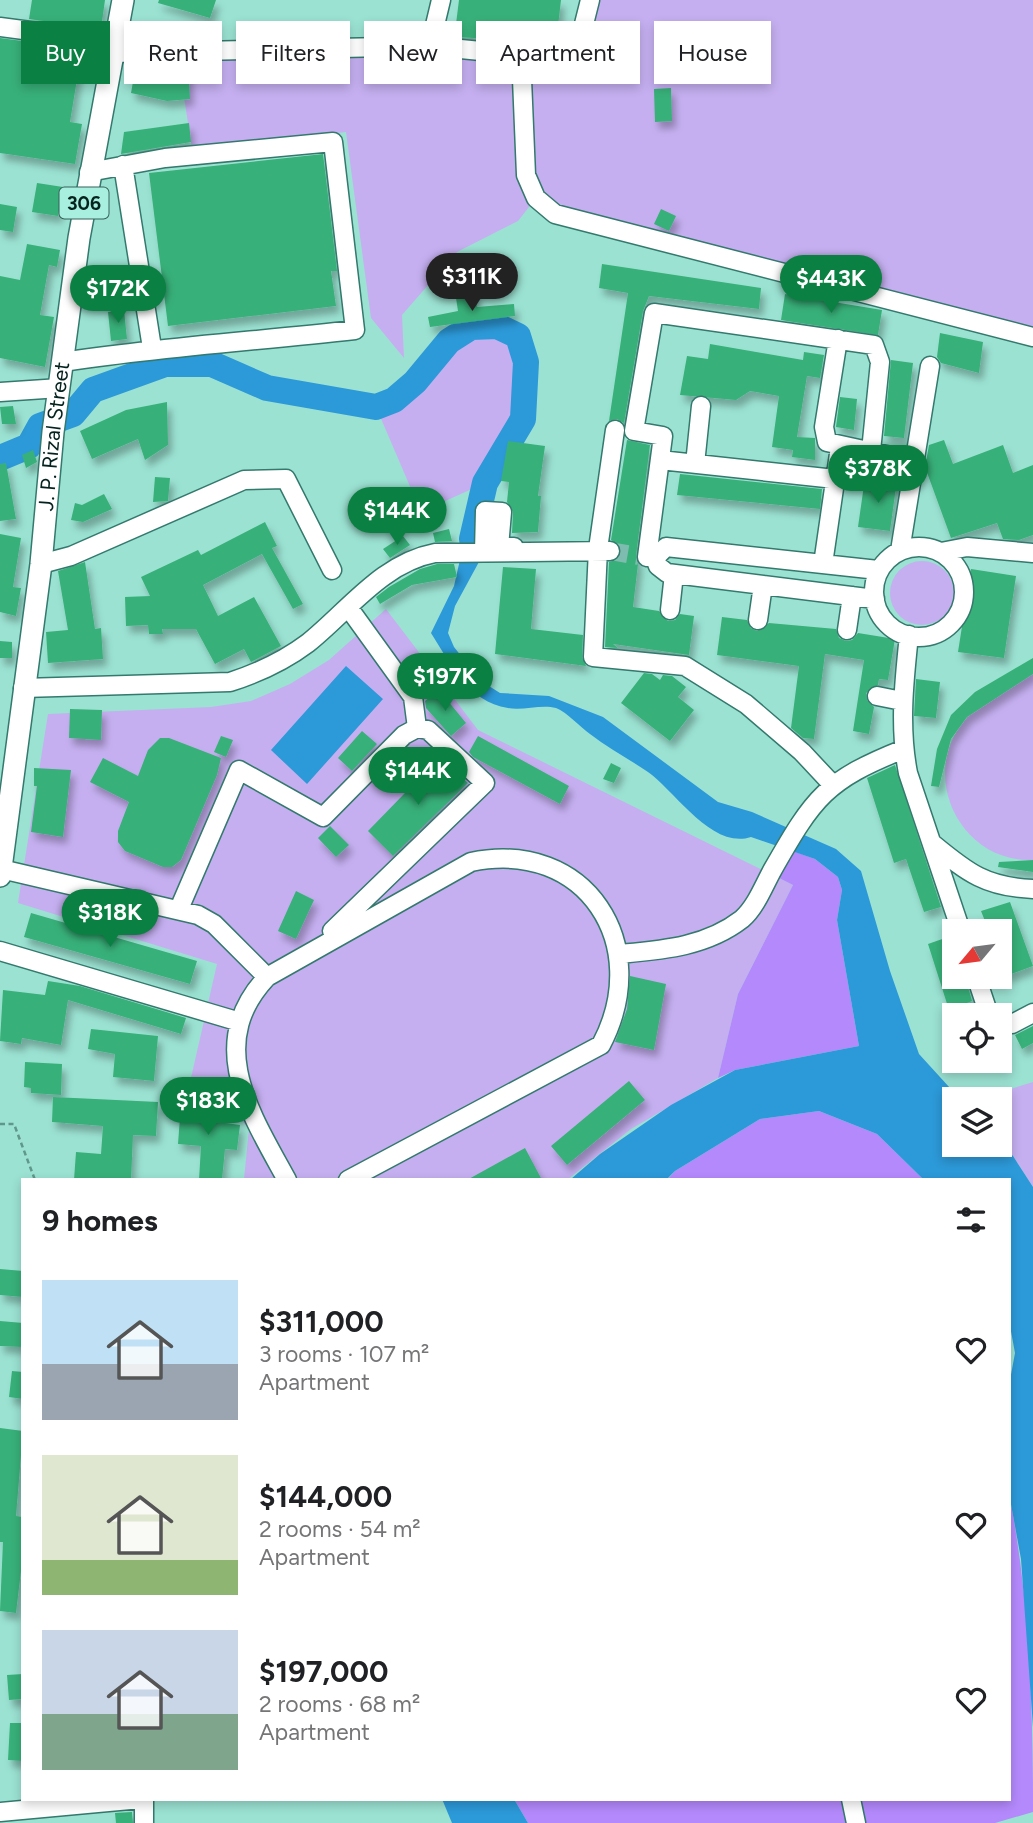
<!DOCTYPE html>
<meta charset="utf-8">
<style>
:root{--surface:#fff;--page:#f2f2f2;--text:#202124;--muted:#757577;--accent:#0b8043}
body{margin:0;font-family:Figtree,sans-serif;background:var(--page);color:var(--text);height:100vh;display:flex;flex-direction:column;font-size:26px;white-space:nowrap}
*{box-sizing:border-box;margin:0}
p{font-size:23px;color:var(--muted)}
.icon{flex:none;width:38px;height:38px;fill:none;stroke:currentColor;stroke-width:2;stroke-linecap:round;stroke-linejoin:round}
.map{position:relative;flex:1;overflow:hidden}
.details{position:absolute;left:21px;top:1178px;width:990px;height:623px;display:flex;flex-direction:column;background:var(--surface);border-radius:0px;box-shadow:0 4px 10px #0003}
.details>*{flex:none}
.banner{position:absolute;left:21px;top:21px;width:992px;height:63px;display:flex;gap:14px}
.needle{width:46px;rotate:241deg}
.buttons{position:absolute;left:942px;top:919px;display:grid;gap:14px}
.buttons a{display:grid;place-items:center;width:70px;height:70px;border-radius:0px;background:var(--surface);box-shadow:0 4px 10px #0003;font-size:35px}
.price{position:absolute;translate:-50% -60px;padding:0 16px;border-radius:24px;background:var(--accent);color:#fff;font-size:23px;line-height:46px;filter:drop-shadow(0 2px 4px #0008)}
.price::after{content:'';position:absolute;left:50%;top:42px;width:21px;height:16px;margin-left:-10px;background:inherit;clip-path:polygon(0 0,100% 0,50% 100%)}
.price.active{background:#222;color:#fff}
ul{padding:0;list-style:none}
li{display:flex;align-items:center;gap:21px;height:175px;padding:0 21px}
li span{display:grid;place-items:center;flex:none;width:196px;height:140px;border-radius:0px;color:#555}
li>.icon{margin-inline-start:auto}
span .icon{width:84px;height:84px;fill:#fffc;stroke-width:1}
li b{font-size:30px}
h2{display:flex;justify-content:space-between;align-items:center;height:84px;padding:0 21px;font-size:30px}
.pill{padding:0 24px;border-radius:0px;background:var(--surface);box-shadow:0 4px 10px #0003;font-size:24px;line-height:63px}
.pill.active{background:var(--accent);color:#fff}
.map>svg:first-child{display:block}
.green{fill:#c5aff0}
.forest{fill:#b489fc}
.water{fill:#2c99d8}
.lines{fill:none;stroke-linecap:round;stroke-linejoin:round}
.river{stroke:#2c99d8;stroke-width:26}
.building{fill:#38b079;filter:url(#shadow)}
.minor-tunnel{stroke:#7dbcae;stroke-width:18;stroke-dasharray:18 9;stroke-linecap:butt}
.minor-casing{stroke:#33796d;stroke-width:21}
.major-casing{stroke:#33796d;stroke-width:24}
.path{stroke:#60978b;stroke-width:2.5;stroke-dasharray:5 3.5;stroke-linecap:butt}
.minor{stroke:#fff;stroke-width:18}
.major{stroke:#fff;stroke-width:21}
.labels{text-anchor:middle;stroke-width:5;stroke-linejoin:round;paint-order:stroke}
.shield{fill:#a8efdf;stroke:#366058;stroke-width:2}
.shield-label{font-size:19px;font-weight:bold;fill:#05231e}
.street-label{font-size:21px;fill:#05231e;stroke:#a8efdf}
</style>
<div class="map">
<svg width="1033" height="1823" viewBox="0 0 1033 1823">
<defs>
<filter id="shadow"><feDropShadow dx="4" dy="7" stdDeviation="3.5" flood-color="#0004"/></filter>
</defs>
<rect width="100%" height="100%" fill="#9be2d2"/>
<path class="green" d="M595,0H1033V332L561,212L543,196L533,173L528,55H582Z
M177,52L521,55L536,198L518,221L457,252L402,315L404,358L371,318L346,132L192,149Z
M497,326L518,336L526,362L523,419L485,483L421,512L376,407L394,400L415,382L449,341L471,327Z
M890 593a32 32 0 1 1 64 0a32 32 0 1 1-64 0Z
M386,609L478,730L793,885L738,994L718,1078L631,1129L567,1180L244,1179L249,1129L222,1097L188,1091L217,964L18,903L48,714L211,707L251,701L290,684L329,660Z
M1033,674V860C960,863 917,774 966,719C980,702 1014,686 1033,674Z
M1033,1082V1187L1013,1156L999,1141V1099H979Z"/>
<path class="forest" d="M790,850L815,859L838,877L842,890L837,920L859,1046L735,1070L718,1078L738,994L793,885L777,877Z
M819,1111L877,1134L923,1179L667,1180L675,1171L760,1119Z
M1010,1499C1030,1602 1033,1708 1033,1812L995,1823H528L514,1799H1010Z"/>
<path class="water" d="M481,505L480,560L455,606L448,633L454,647L481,681L500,693L549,696L603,717L718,802L752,812L836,849L861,871L890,971L919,1054L960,1099H954V1144H999V1141L1013,1156L1033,1187V1727L1021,1559L1010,1499V1380L1015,1353L1010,1326V1180L923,1179L877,1134L819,1111L760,1119L675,1171L667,1179H571L600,1154L671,1105L735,1070L859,1046L837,920L842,890L838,877L815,859L751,837C712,850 675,791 648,772C629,759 608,748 590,734C580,727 567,712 556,708C541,704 523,711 508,708C468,702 451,664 431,633L454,586L467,529Z
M346,666L383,699L307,784L271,750Z
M442,1799H514L528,1823H452Z"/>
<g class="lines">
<path class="river" d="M0,458L29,446L40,426L73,414L93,390L165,364H212L267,388L376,407L394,400L415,382L449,341L471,327L497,326L518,336L526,362L523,419L485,483L472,539"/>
</g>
<path class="building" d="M32,0H105L101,29L29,19Z
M159,0H216L210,18L158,3Z
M459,0H561L556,44L446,36L447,24H456Z
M0,38L82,49L70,122L82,124L75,164L0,153Z
M188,63L190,99L167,101L131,93L134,76L163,82L161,64Z
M671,88L672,121L655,122L654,89Z
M189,123L191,142L121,154L124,132Z
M323,154L337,271H331L336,306L168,326L149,173Z
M37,183L63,187L58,216L32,212Z
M0,204L17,207L13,232L0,230Z
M661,209L676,216L669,231L654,224Z
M27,244L60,250L57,267L49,265L40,315L54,317L45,367L0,358V276L20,280Z
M602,264L761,288L759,309L649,296L643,311L624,423L617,419L609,421L628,293L599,288Z
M785,294L882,310L878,335L781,320Z
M475,295L477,307L514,304L515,316L430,327L428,317L458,311L456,298Z
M124,310L127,339L111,341L108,312Z
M940,333L983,342L979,373L941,363L937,357Z
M710,344L803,360L804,352L824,355L820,378L807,376L797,437L815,438V460L792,457L793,450L772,447L779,396L750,391L736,400L680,395L687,356L708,359Z
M891,360L913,363L904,438L884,436Z
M840,397L857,399L854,430L836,427Z
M167,402L168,445L145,460L138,439L92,459L80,431L126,410Z
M13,406L16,424H2L0,407Z
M627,440L650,445L636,556L638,564L633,607L659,611L668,621L675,620L680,614L694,616L689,655L613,644L618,648L605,647L609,562L616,560L621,552L619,545L611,540Z
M944,440L953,464L1003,445L1013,473L1033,465V535L1019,540L1003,539L997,523L951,538L925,467L929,445Z
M508,441L545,446L538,496H541L538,532L512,533L513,512L507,502L509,482L501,481Z
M33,450L37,462L26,468L22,455Z
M6,463L16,519L0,521V464Z
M680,474L822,489L820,509L677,495Z
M155,477L170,478L168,501L153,502Z
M875,477L897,480L890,531L858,527L864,485L874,486Z
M104,494L112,509L83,522L71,520L75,503L82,505Z
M265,522L277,546L272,548L303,604L293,609L262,554L203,585L218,616L254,597L281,646L251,662L244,649L215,664L196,629H162L163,634H149L148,625L126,626L125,597L150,596L141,577L198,550L201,555Z
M449,529L452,541L435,542L433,533Z
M0,534L21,538L13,587L21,588L16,616L0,612Z
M403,536L410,545L390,558L383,549Z
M85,562L95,629L101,628L103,659L48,663L46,632L68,630L58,571Z
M437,564H454L457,577L412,585L380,604L376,597L389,587L420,569Z
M503,567L536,569L531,629L583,635L582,657L586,666L495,654Z
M971,569L1016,576L1004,658L958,652Z
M722,617L747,620L751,628L757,631L769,623L836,629L839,638L846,641L852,640L858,633L895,639L888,680L879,679L878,685L866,693L867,700L874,707L869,734L853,731L864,660L825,654L814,739L803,738L791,728L799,666L717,655Z
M0,641L12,642V658H0Z
M1033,658V674L967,717L951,739L939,787L931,786L937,749L951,715L975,692Z
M644,673L652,674L660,680L663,675L672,676L686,687L678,697L694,710L670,741L621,703Z
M916,679L940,682L936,718L914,716Z
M439,690L466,723L451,736L426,708L425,701Z
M70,709L102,710L101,740L69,738Z
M362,731L377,744L352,771L338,758Z
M221,736L233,740L226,757L214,752Z
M478,736L569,786L560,804L473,757L469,752Z
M160,738H169L221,758L217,775L181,860L172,867H163L125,851L118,842V831L129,802L90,782L103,758L138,776L148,750Z
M439,758L468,783L393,856L368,831Z
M611,763L621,768L614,783L603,779Z
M895,765L941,907L924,912L906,859L894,863L867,778Z
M34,768L71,770L63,837L31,832L37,786H34Z
M330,826L349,845L336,857L318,838Z
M1033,860V872L998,867L999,862Z
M296,891L314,900L296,939L278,931Z
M1010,902L1033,966L1006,976L999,959V931H989L981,911Z
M31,913L197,961L190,984L24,937Z
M951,936L954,976H965L972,1001L949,1010L928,944Z
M630,976L666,984L654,1050L615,1042L627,1009Z
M48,981L80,986L186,1018L181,1034L68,1000L61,1045L22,1038L21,1044L0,1041L3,990L45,995Z
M1033,1026V1043L1022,1049L1015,1035Z
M91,1029L158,1036L154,1081L113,1077L115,1054L88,1049Z
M25,1062L62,1064L61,1095L31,1093V1088L24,1087Z
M629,1081L645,1100L567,1165L551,1146Z
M53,1097L158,1102L156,1136L133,1135L131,1180H74L76,1152L101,1154L103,1126L52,1122Z
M181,1104L226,1109L225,1123L240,1125L237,1150L225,1149L222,1180H199L201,1146L178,1144Z
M525,1148L542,1180H467Z
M0,1269L23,1271V1297L0,1295Z
M0,1321L23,1323V1347L0,1346Z
M12,1371L23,1372V1399L9,1397Z
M0,1428L23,1431L16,1516L23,1517V1554L16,1613L0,1611L3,1542H0Z
M23,1674V1699L9,1700L7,1675Z
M10,1723H23V1761L8,1760Z
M132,1812L133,1823H116L115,1813Z"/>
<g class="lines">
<path class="minor-tunnel" d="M610,551L639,556"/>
<g class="minor-casing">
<path id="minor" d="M0,27L114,42
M430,46L441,0
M112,53L430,46L521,55L576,56L590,0
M521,55L526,175L536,198L555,214L1033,337
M123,165L152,348
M838,339L824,427L827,442L914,461
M63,362C160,347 258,341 355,330L333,142L165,158L89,172
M0,392L60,388
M615,430L598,549L593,657L685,666L746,704L802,752L832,784
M660,460L835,479
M695,464L701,406
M874 592a45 45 0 1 1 90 0a45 45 0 1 1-90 0Z
M900,551L930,366
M484,552L485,511L502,512L499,547H514
M941,552L967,547L1033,553
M647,557L663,436L634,431L654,313L874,345L880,362L871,451
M655,558L666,547L878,570
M655,558L658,566L667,573L875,599
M41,564L71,556L244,480L286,479L332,570
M823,564L840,447
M348,607L413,697L417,728
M670,610L674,574
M758,620L763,585
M847,630L852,596
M909,635C904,682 899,727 908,773L961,931
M23,688L230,682C258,673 284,661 308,643C348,611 382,563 435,553L610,551
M877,696L902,701
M933,844C968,873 986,887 1033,889
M1,869L198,915L214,924L267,977
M179,909L239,770L323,817L404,735L417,728L428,730L485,783L332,931
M0,951L240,1022
M619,954C662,950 706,947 742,919C756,907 764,885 773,869C814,797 826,780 904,749
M976,976L989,1015
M999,1023L1012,1024L1033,1013
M287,1180C251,1114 204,1044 267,977L471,862C586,838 654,945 601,1045L348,1180
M851,1799L856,1823
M0,1812L141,1799
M144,1823V1799"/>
</g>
<g class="major-casing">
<g id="major">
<path id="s1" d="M0,876L41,564L53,432L79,238L123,0"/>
</g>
</g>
<path class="path" d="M0,1124H14L35,1180"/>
<use href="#minor" class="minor"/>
<use href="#major" class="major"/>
</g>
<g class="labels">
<rect class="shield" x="59.5" y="187.5" width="49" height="31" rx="5"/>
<g class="shield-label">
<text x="84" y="210">306</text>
</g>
<g class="street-label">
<text dy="7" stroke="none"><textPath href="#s1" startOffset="443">J. P. Rizal Street</textPath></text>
</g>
</g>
</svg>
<div class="buttons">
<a><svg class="needle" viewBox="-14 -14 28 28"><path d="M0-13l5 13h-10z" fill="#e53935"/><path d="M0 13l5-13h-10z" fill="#757577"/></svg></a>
<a><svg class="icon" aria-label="locate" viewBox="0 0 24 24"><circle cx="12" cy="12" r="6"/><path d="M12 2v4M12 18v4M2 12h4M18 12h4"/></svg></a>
<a><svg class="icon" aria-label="layers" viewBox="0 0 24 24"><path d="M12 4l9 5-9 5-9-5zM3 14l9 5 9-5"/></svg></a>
</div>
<b class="price active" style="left:472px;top:313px">$311K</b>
<b class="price" style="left:831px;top:315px">$443K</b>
<b class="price" style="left:118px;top:325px">$172K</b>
<b class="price" style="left:878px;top:505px">$378K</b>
<b class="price" style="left:397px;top:547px">$144K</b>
<b class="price" style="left:445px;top:713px">$197K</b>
<b class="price" style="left:418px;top:807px">$144K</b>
<b class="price" style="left:110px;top:949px">$318K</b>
<b class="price" style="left:208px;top:1137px">$183K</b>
<div class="banner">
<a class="pill active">Buy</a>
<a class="pill">Rent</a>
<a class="pill">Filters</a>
<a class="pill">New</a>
<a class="pill">Apartment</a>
<a class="pill">House</a>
</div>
<section class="details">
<h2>9 homes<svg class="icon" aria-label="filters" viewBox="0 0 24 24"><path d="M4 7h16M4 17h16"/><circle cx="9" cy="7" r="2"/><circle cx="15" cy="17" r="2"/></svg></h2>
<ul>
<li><span style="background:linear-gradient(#bfe0f5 60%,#9aa5b1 0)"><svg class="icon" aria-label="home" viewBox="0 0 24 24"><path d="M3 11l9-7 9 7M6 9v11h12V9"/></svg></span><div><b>$311,000</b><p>3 rooms · 107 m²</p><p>Apartment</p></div><svg class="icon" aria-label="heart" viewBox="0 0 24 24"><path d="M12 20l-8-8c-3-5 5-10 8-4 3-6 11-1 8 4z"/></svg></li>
<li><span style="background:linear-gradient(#dfe7d0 75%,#8fb573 0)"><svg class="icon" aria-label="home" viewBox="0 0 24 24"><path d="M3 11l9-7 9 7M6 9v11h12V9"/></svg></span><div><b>$144,000</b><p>2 rooms · 54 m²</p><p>Apartment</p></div><svg class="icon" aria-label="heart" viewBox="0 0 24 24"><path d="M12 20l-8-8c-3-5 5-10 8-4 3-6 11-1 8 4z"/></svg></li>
<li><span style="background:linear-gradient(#c9d6e8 60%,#7fa58c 0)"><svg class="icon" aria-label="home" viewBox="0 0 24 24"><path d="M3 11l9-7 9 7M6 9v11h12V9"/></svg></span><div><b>$197,000</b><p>2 rooms · 68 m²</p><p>Apartment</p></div><svg class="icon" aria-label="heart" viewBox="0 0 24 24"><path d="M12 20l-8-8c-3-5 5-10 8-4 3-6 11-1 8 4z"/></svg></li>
</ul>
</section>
</div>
